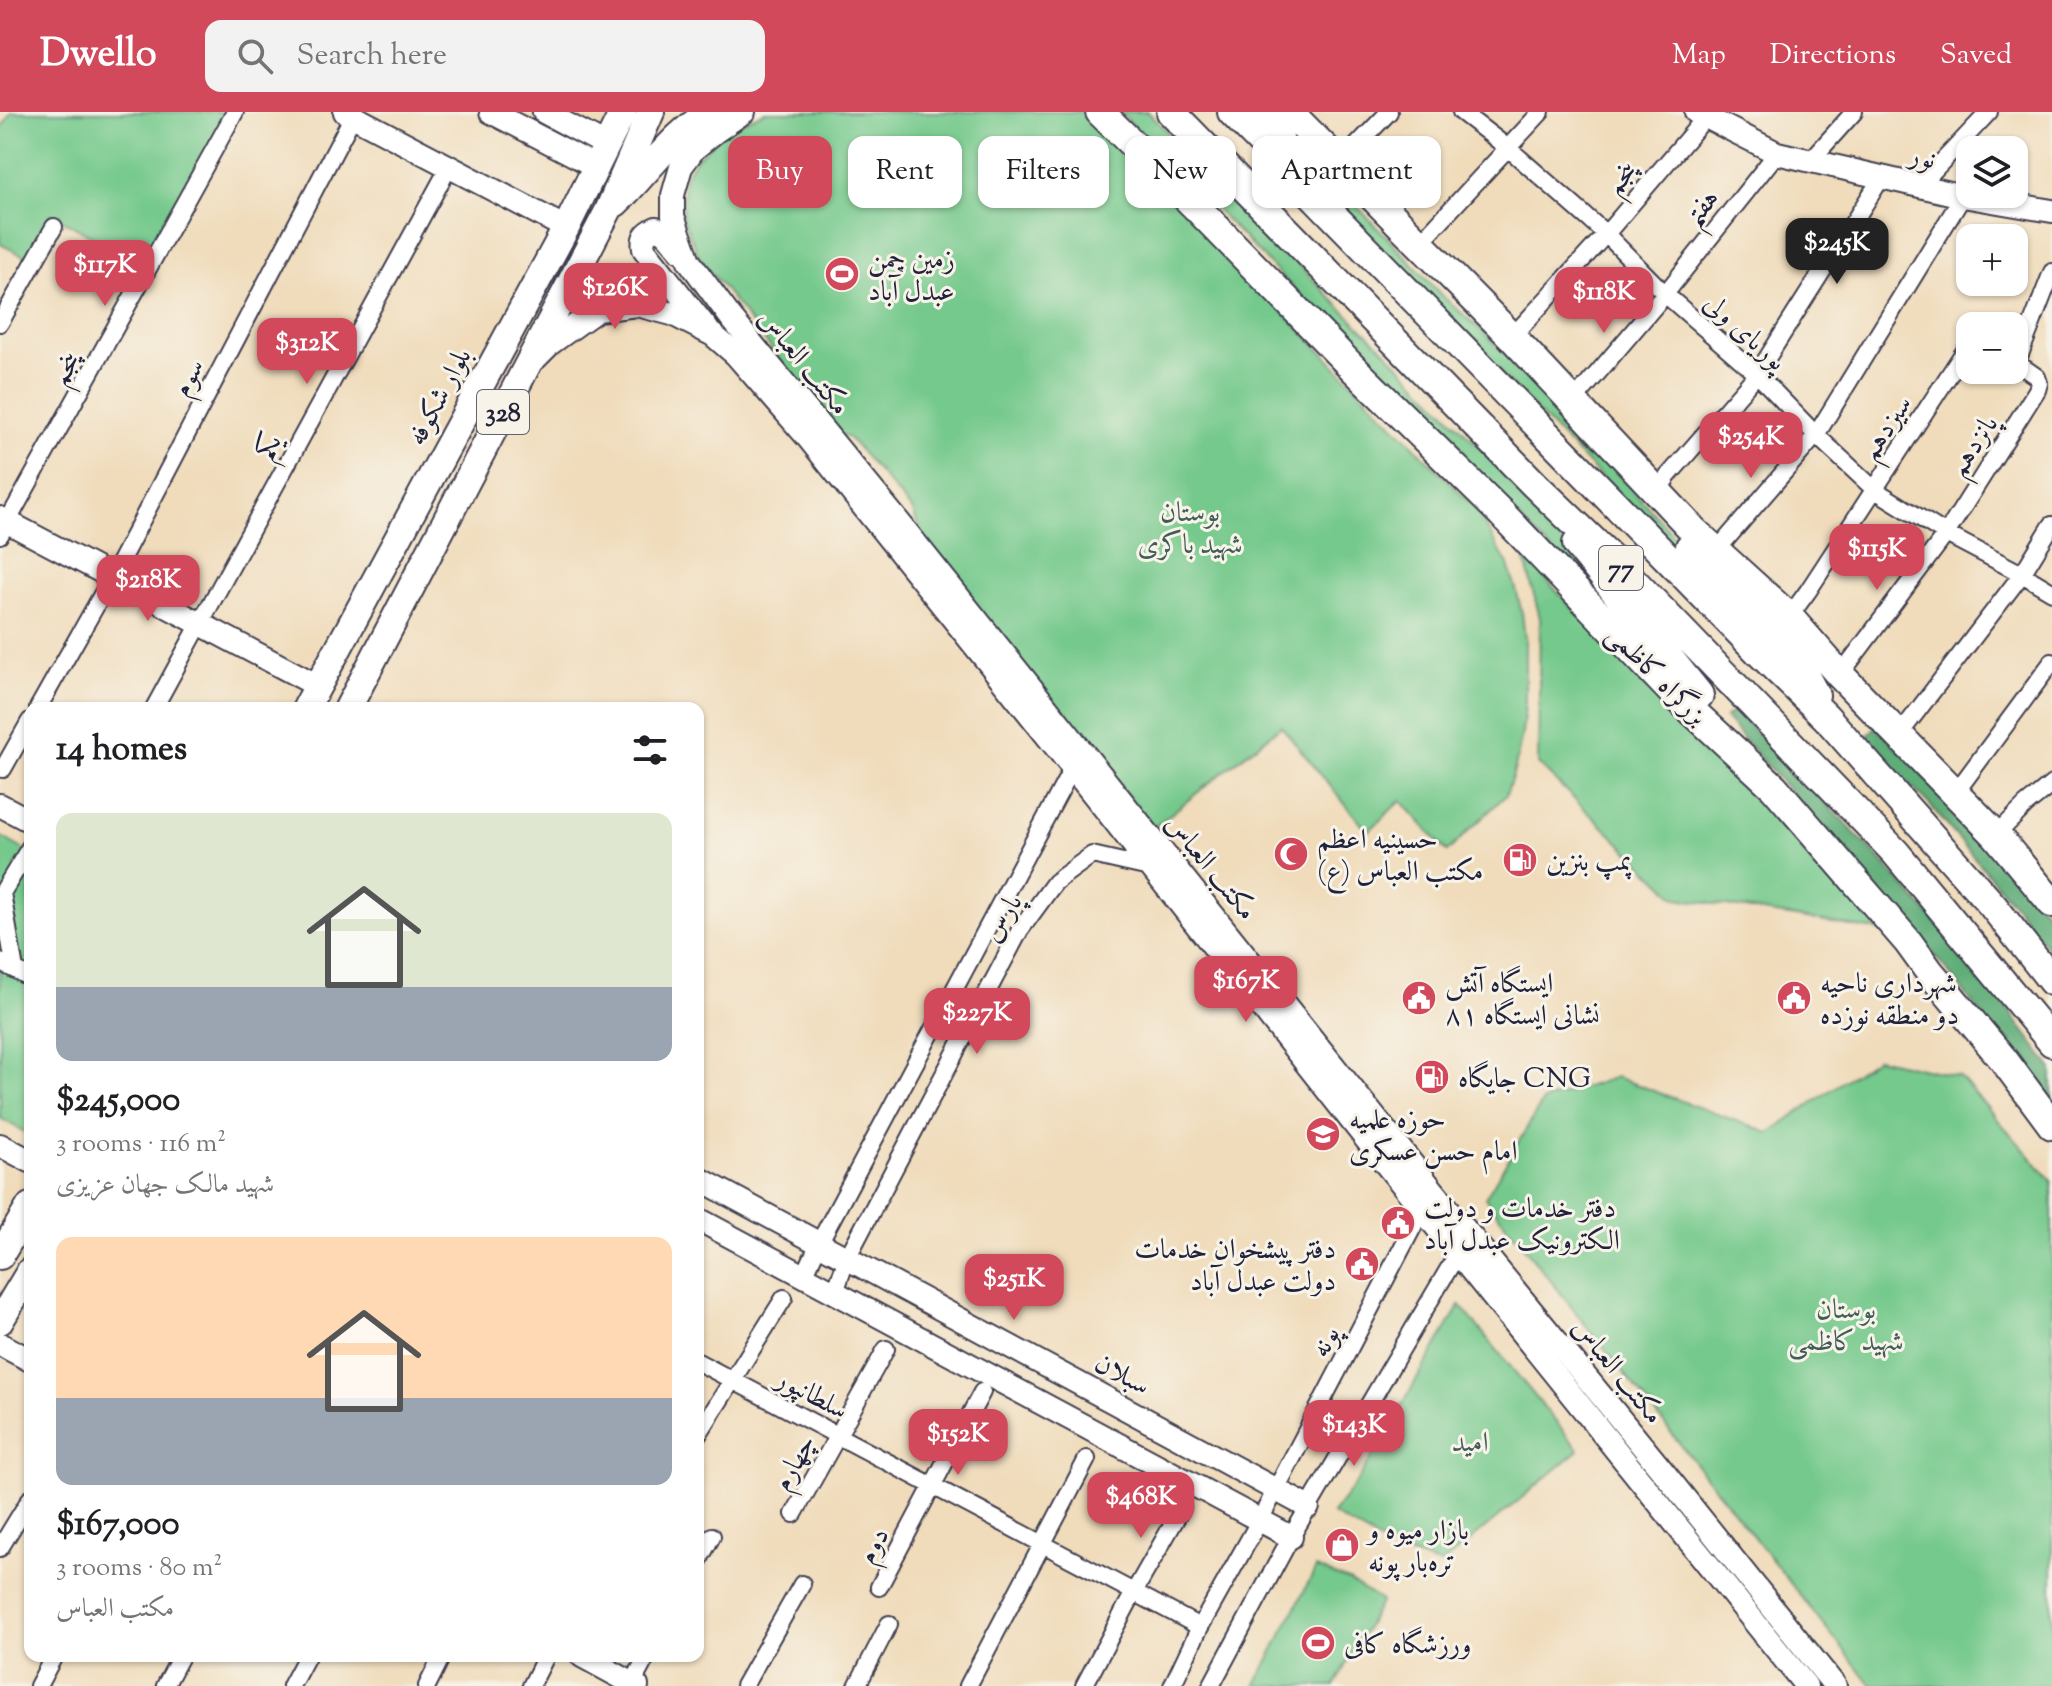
<!DOCTYPE html>
<meta charset="utf-8">
<style>
:root{--surface:#fff;--page:#f2f2f2;--text:#202124;--muted:#757577;--accent:#d1495b}
body{margin:0;font-family:"Sorts Mill Goudy",Amiri,serif;background:var(--page);color:var(--text);height:100vh;display:flex;flex-direction:column;font-size:30px;white-space:nowrap}
*{box-sizing:border-box;margin:0}
p{font-size:26px;color:var(--muted)}
.icon{flex:none;width:44px;height:44px;fill:none;stroke:currentColor;stroke-width:2;stroke-linecap:round;stroke-linejoin:round}
.map{position:relative;flex:1;overflow:hidden}
.drawer{position:absolute;left:24px;top:590px;width:680px;height:960px;display:flex;flex-direction:column;background:var(--surface);border-radius:16px;box-shadow:0 2px 6px #0004}
.drawer>*{flex:none}
.top-card{position:absolute;left:728px;top:24px;width:760px;height:72px;display:flex;gap:16px}
.tools{position:absolute;left:1956px;top:24px;display:grid;gap:16px}
.tools a{display:grid;place-items:center;width:72px;height:72px;border-radius:16px;background:var(--surface);box-shadow:0 2px 6px #0004;font-size:40px}
.price{position:absolute;translate:-50% -68px;padding:0 18px;border-radius:16px;background:var(--accent);color:#fff;font-size:26px;line-height:52px;filter:drop-shadow(0 2px 4px #0008)}
.price::after{content:'';position:absolute;left:50%;top:48px;width:24px;height:18px;margin-left:-12px;background:inherit;clip-path:polygon(0 0,100% 0,50% 100%)}
.price.active{background:#222;color:#fff}
ul{padding:0;list-style:none}
li{display:grid;align-content:center;gap:16px;height:424px;padding:0 32px}
li span{display:grid;place-items:center;height:248px;border-radius:16px;color:#555}
li>.icon{margin-inline-start:auto}
span .icon{width:144px;height:144px;fill:#fffc;stroke-width:1}
li b{font-size:34px}
h2{display:flex;justify-content:space-between;align-items:center;height:96px;padding:0 32px;font-size:34px}
.tag{padding:0 28px;border-radius:16px;background:var(--surface);box-shadow:0 2px 6px #0004;font-size:28px;line-height:72px}
.tag.active{background:var(--accent);color:#fff}
header{display:flex;align-items:center;gap:48px;box-sizing:border-box;height:112px;padding:0 40px;background:var(--accent);color:#fff}
header strong{font-size:38px}
nav{display:flex;gap:44px;margin-inline-start:auto;font-size:28px}
.search{width:560px;height:72px;background:var(--page);display:flex;align-items:center;gap:20px;box-sizing:border-box;padding:0 28px;border-radius:16px;color:var(--muted);font-size:30px}
.map>svg:first-child{display:block}
.green{fill:#74c98c;stroke:#4b7664;stroke-width:2}
.forest{fill:#5fad78;stroke:#40685a;stroke-width:2}
.lines{fill:none;stroke-linecap:round;stroke-linejoin:round}
.street-casing{stroke:#413e4e;stroke-width:20}
.secondary-casing{stroke:#413e4e;stroke-width:26}
.primary-casing{stroke:#413e4e;stroke-width:30}
.highway-casing{stroke:#413e4e;stroke-width:32}
.street{stroke:#fff;stroke-width:16}
.secondary{stroke:#fff;stroke-width:22}
.primary{stroke:#fff;stroke-width:26}
.highway{stroke:#fff;stroke-width:28}
.labels{text-anchor:middle;stroke-width:6;stroke-linejoin:round;paint-order:stroke}
.shield{fill:#f7f3e8;stroke:#62616f;stroke-width:2}
.shield-label{font-size:26px;font-weight:bold;fill:#22223b}
.street-label{font-size:28px;fill:#22223b;stroke:#f7f3e8}
.poi-label{font-size:28px;fill:#22223b;stroke:#f7f3e8;text-anchor:start}
.park-label{font-size:28px;fill:#3f5c57;stroke:#f7f3e8}
</style>
<header>
<strong>Dwello</strong>
<div class="search"><svg class="icon" aria-label="search" viewBox="0 0 24 24"><circle cx="10" cy="10" r="6"/><path d="M15 15l6 6"/></svg>Search here</div>
<nav><a>Map</a><a>Directions</a><a>Saved</a></nav>
</header>
<div class="map">
<svg width="2052" height="1574" viewBox="0 0 2052 1574">
<rect width="100%" height="100%" fill="#f7f3e8"/>
<filter id="ink" filterUnits="userSpaceOnUse"><feTurbulence type="fractalNoise" baseFrequency=".0125" numOctaves="2"/><feDisplacementMap in="SourceGraphic" scale="16" xChannelSelector="R" yChannelSelector="G"/><feConvolveMatrix kernelMatrix="1 2 1 2 8 2 1 2 1" color-interpolation-filters="sRGB"/></filter>
<filter id="wash" filterUnits="userSpaceOnUse"><feTurbulence type="fractalNoise" baseFrequency=".006" numOctaves="4" result="noise"/><feDisplacementMap in="SourceGraphic" scale="32" xChannelSelector="R" yChannelSelector="G"/><feGaussianBlur stdDeviation="1.8" result="paint"/><feColorMatrix in="noise" values="0 0 0 0 0 0 0 0 0 0 0 0 0 0 0 0 0 1.4 0 .05"/><feComposite in="paint" operator="in"/></filter>
<g filter="url(#wash)">
<rect width="100%" height="100%" fill="#f0dcbb"/>
<path class="green" d="M11,0H229L144,153L51,102L28,146L0,132V19Z
M765,0H1083L1142,56L1475,396L1507,451L1515,473L1522,501L1525,526V592L1522,622L1515,656L1506,683L1447,740L1401,688L1368,720L1281,614L1153,716L923,430L913,399L849,326L838,322L699,145L682,105L684,66L695,48L728,17Z
M1120,0H1148L1349,204L1384,237L1497,353L1526,390L1558,422L1681,570Z
M1244,0H1263L1391,129L1441,183L1482,219L1532,269L1691,442L1767,535Z
M1524,444L1700,632L1792,724L1881,819L1677,786L1538,652L1540,506Z
M0,724L30,741V1023L0,1006Z
M1877,946L1960,965L2052,1069V1574H1872L1485,1086L1543,989L1616,965L1769,1021Z
M1460,1193L1579,1338L1441,1453L1393,1437L1332,1402L1359,1367Z
M1316,1456L1349,1469L1381,1489L1334,1574H1255Z"/>
<path class="forest" d="M1735,598L1877,744L1943,818L2006,895L2052,957V999L2004,931L1941,851L1725,606Z
M1876,614L2003,749L2052,807V842L2016,795L1929,692L1864,628Z"/>
</g>
<g filter="url(#ink)">
<g class="lines">
<g class="street-casing">
<path id="street" d="M1461,0L1508,36L1606,122L1665,182L1757,262L1816,323L1875,378L1946,422L2022,462L2052,480
M1811,48L1854,0
M1340,51L1389,0
M1920,73L1989,0
M1419,132L1541,0
M0,211L54,115
M1512,225L1606,122L1705,6
M2017,250L2052,160
M1572,291L1665,182L1777,41
M1657,380L1668,364L1757,262L1882,65
M0,423L235,0
M1717,438L1816,323L1963,84
M1789,505L1808,479L1970,231
M1840,563L1946,422L2037,278L2039,271L2037,265L2014,249
M38,596L112,465L353,4
M154,596L449,55
M1899,623L2022,462L2052,413
M3,657L30,609
M1956,680L2052,550
M1996,723L2026,693L2052,672
M0,850L30,866
M15,858L2,781L30,735
M804,1164L819,1131L1073,655L1078,650
M835,1180L847,1146L1020,818L1055,770L1092,743L1154,757
M698,1250L1200,1515
M698,1323L784,1186
M794,1402L886,1237
M0,1436L30,1387
M698,1450L712,1424
M879,1475L982,1280
M38,1574L54,1544
M165,1574L181,1544
M291,1574L307,1544
M427,1574L442,1544
M531,1574L546,1544
M631,1574L647,1544
M744,1574L802,1472
M857,1574L889,1512
M968,1574L1087,1347
M1084,1574L1134,1480L1182,1396
M1172,1574L1200,1515L1260,1408L1426,1090
M1211,1574L1291,1425L1462,1134"/>
</g>
<g class="secondary-casing">
<path id="secondary" d="M345,0L566,116
M491,0L597,55
M544,0L606,33
M744,0L715,20L694,37L681,55L673,83V104L689,149L731,206L898,409L1433,1078L1666,1363L1835,1574
M1696,0L1777,41L1963,84L2052,99
M681,139L666,121L656,116C645,121 642,126 644,137L708,218
M536,246L551,231L597,198L637,193L672,202L713,223L736,243L809,327L1064,645L1380,1045L1806,1574
M0,406L318,574
M0,693L30,709
M0,1033L30,1049
M698,1066L1308,1395
M698,1107L1291,1425
M0,1232L30,1248
M582,1544L637,1574"/>
</g>
<g class="primary-casing">
<path id="primary" d="M616,91C647,62 675,18 712,0
M306,596L566,116L623,0
M348,596L608,99L651,0
M0,1144L30,1094
M0,1209L30,1159"/>
</g>
<g class="highway-casing">
<path id="highway" d="M1100,0L1197,96L1352,255L1501,401L1678,586L1774,675L1908,830L1929,859L2003,947L2052,1013
M1171,0L1535,373L1617,452L1895,740L2052,930
M1232,0L1760,541L1826,605L1993,794L2052,869
M1260,0L1278,22L1282,40
M1289,0L1512,225L1695,420L1789,505L1840,563L1996,723L2052,791
M1577,432L1699,583
M1690,435L1798,551L1815,583"/>
</g>
<use href="#street" class="street"/>
<use href="#secondary" class="secondary"/>
<use href="#primary" class="primary"/>
<use href="#highway" class="highway"/>
</g>
</g>
<defs>
<g id="stadium-disc" transform="scale(1.8)"><circle r="9.5" fill="#d1495b" stroke="#f7f3e8"/><path d="M0-5a6.5 5 0 1 0 0 10a6.5 5 0 1 0 0-10ZM-3.5-1.8h7v3.6h-7Z" fill="#fff"/></g>
<g id="mosque-disc" transform="scale(1.8)"><circle r="9.5" fill="#d1495b" stroke="#f7f3e8"/><path d="M3.5-4.9A6 6 0 1 0 3.5 4.9A5 5 0 1 1 3.5-4.9Z" fill="#fff"/></g>
<g id="fuel-disc" transform="scale(1.8)"><circle r="9.5" fill="#d1495b" stroke="#f7f3e8"/><path d="M-5.5-6h7V0h2V4h1.3V-2.5L3-4.5l.8-.8L6-3V5H2.5V1h-1V6h-7ZM-4.2-4.7v3.2H.2V-4.7Z" fill="#fff"/></g>
<g id="civic-disc" transform="scale(1.8)"><circle r="9.5" fill="#d1495b" stroke="#f7f3e8"/><path d="M-.6-6.5H3V-4.5H.6V-3L4-1V1h2V6H-6V1h2V-1L-.6-3ZM-1.2 2.5V6h2.4V2.5Z" fill="#fff"/></g>
<g id="school-disc" transform="scale(1.8)"><circle r="9.5" fill="#d1495b" stroke="#f7f3e8"/><path d="M0-5L7-2L0 1L-7-2ZM-4 1L0 2.5L4 1V4Q0 6-4 4Z" fill="#fff"/></g>
<g id="shop-disc" transform="scale(1.8)"><circle r="9.5" fill="#d1495b" stroke="#f7f3e8"/><path d="M-5-2.5h2.3a2.7 3.5 0 0 1 5.4 0H5L5.5 6h-11ZM-1.5-2.5h3a1.5 2.3 0 0 0-3 0Z" fill="#fff"/></g>
</defs>
<g fill-rule="evenodd">
<use href="#stadium-disc" x="842" y="162"/>
<use href="#mosque-disc" x="1291" y="742"/>
<use href="#fuel-disc" x="1520" y="748"/>
<use href="#civic-disc" x="1419" y="886"/>
<use href="#civic-disc" x="1794" y="886"/>
<use href="#fuel-disc" x="1432" y="965"/>
<use href="#school-disc" x="1323" y="1022"/>
<use href="#civic-disc" x="1398" y="1111"/>
<use href="#civic-disc" x="1362" y="1152"/>
<use href="#shop-disc" x="1342" y="1433"/>
<use href="#stadium-disc" x="1318" y="1531"/>
</g>
<g class="labels">
<g class="shield">
<rect x="477" y="278" width="52" height="44" rx="6"/>
<rect x="1599" y="434" width="44" height="44" rx="6"/>
</g>
<g class="shield-label">
<text x="503" y="309">328</text>
<text x="1621" y="465">77</text>
</g>
<g class="street-label">
<text transform="translate(1923 44) rotate(13)" y="10">نور</text>
<text transform="translate(1620 65) rotate(-50)" y="10">پنجم</text>
<text transform="translate(1700 95) rotate(-52)" y="10">هفتم</text>
<text transform="translate(1746 219) rotate(42)" y="10">پوریای ولی</text>
<text transform="translate(805 249) rotate(51)" y="10">مکتب العباس</text>
<text transform="translate(64 256) rotate(-61)" y="10">پنجم</text>
<text transform="translate(187 265) rotate(-62)" y="10">سوم</text>
<text transform="translate(438 284) rotate(-62)" y="10">بلوار شکوفه</text>
<text transform="translate(1885 315) rotate(-57)" y="10">سیزدهم</text>
<text transform="translate(1972 333) rotate(-57)" y="10">پانزدهم</text>
<text transform="translate(267 334) rotate(-61)" y="10">یکم</text>
<text transform="translate(1658 562) rotate(45)" y="10">بزرگراه کاظمی</text>
<text transform="translate(1212 754) rotate(51)" y="10">مکتب العباس</text>
<text transform="translate(1001 805) rotate(-58)" y="10">پارس</text>
<text transform="translate(1324 1229) rotate(-62)" y="10">پونه</text>
<text transform="translate(1619 1258) rotate(51)" y="10">مکتب العباس</text>
<text transform="translate(1123 1261) rotate(28)" y="10">سبلان</text>
<text transform="translate(813 1281) rotate(28)" y="10">سلطانپور</text>
<text transform="translate(793 1350) rotate(-61)" y="10">چهارم</text>
<text transform="translate(872 1433) rotate(-62)" y="10">دوم</text>
</g>
<g class="poi-label">
<text x="868" y="156">زمین چمن<tspan x="868" dy="32">عبدل آباد</tspan></text>
<text x="1317" y="736">حسینیه اعظم<tspan x="1317" dy="32">مکتب العباس (ع)</tspan></text>
<text x="1546" y="758">پمپ بنزین</text>
<text x="1445" y="880">ایستگاه آتش<tspan x="1445" dy="32">نشانی ایستگاه ۸۱</tspan></text>
<text x="1820" y="880">شهرداری ناحیه<tspan x="1820" dy="32">دو منطقه نوزده</tspan></text>
<text x="1458" y="975">جایگاه CNG</text>
<text x="1349" y="1016">حوزه علمیه<tspan x="1349" dy="32">امام حسن عسکری</tspan></text>
<text x="1424" y="1105">دفتر خدمات و دولت<tspan x="1424" dy="32">الکترونیک عبدل آباد</tspan></text>
<text x="1336" y="1146" text-anchor="end">دفتر پیشخوان خدمات<tspan x="1336" dy="32">دولت عبدل آباد</tspan></text>
<text x="1368" y="1427">بازار میوه و<tspan x="1368" dy="32">تره‌بار پونه</tspan></text>
<text x="1344" y="1541">ورزشگاه کافی</text>
</g>
<g class="park-label">
<text x="1190" y="409">بوستان<tspan x="1190" dy="32">شهید باکری</tspan></text>
<text x="1846" y="1206">بوستان<tspan x="1846" dy="32">شهید کاظمی</tspan></text>
<text x="1470" y="1339">امید</text>
</g>
</g>
</svg>
<div class="tools">
<a><svg class="icon" aria-label="layers" viewBox="0 0 24 24"><path d="M12 4l9 5-9 5-9-5zM3 14l9 5 9-5"/></svg></a>
<a>+</a>
<a>−</a>
</div>
<b class="price active" style="left:1837px;top:174px">$245K</b>
<b class="price" style="left:105px;top:196px">$117K</b>
<b class="price" style="left:615px;top:219px">$126K</b>
<b class="price" style="left:1604px;top:223px">$118K</b>
<b class="price" style="left:307px;top:274px">$312K</b>
<b class="price" style="left:1751px;top:368px">$254K</b>
<b class="price" style="left:1877px;top:480px">$115K</b>
<b class="price" style="left:148px;top:511px">$218K</b>
<b class="price" style="left:1246px;top:912px">$167K</b>
<b class="price" style="left:977px;top:944px">$227K</b>
<b class="price" style="left:1014px;top:1210px">$251K</b>
<b class="price" style="left:1354px;top:1356px">$143K</b>
<b class="price" style="left:958px;top:1365px">$152K</b>
<b class="price" style="left:1141px;top:1428px">$468K</b>
<div class="top-card">
<a class="tag active">Buy</a>
<a class="tag">Rent</a>
<a class="tag">Filters</a>
<a class="tag">New</a>
<a class="tag">Apartment</a>
</div>
<section class="drawer">
<h2>14 homes<svg class="icon" aria-label="filters" viewBox="0 0 24 24"><path d="M4 7h16M4 17h16"/><circle cx="9" cy="7" r="2"/><circle cx="15" cy="17" r="2"/></svg></h2>
<ul>
<li><span style="background:linear-gradient(#dfe7d0 70%,#9aa5b1 0)"><svg class="icon" aria-label="home" viewBox="0 0 24 24"><path d="M3 11l9-7 9 7M6 9v11h12V9"/></svg></span><div><b>$245,000</b><p>3 rooms · 116 m²</p><p>شهید مالک جهان عزیزی</p></div></li>
<li><span style="background:linear-gradient(#ffd9b3 65%,#9aa5b1 0)"><svg class="icon" aria-label="home" viewBox="0 0 24 24"><path d="M3 11l9-7 9 7M6 9v11h12V9"/></svg></span><div><b>$167,000</b><p>3 rooms · 80 m²</p><p>مکتب العباس</p></div></li>
</ul>
</section>
</div>
